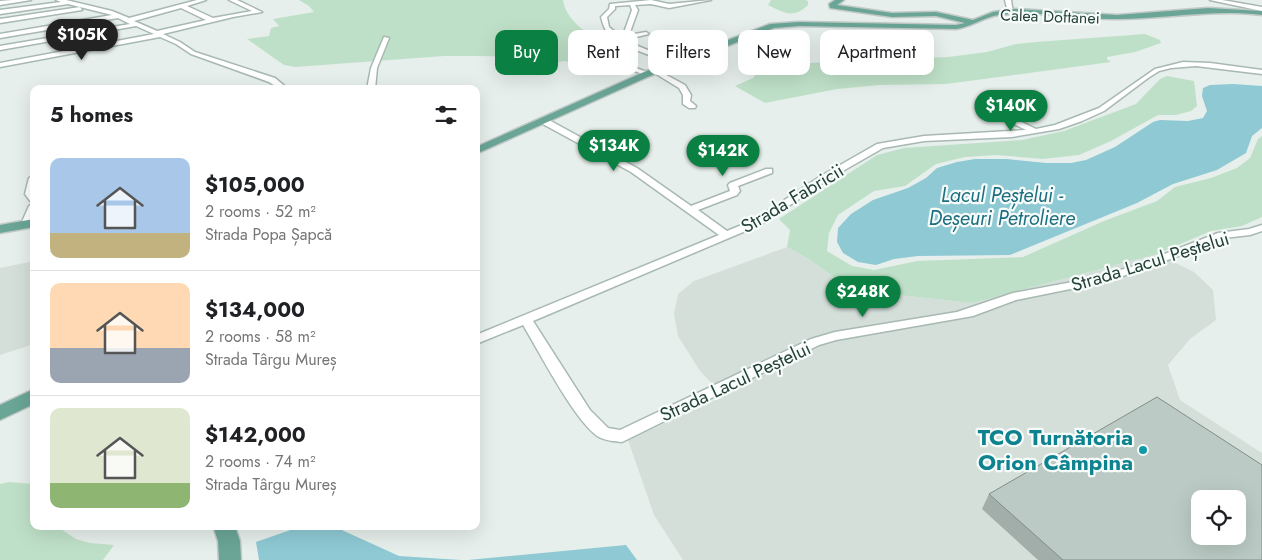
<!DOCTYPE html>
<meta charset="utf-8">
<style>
:root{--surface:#fff;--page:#f6f6f6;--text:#202124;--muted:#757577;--line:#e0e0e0;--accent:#0b8043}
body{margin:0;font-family:Jost,sans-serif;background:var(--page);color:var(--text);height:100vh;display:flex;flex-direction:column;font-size:19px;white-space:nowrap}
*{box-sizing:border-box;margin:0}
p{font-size:16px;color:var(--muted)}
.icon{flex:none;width:28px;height:28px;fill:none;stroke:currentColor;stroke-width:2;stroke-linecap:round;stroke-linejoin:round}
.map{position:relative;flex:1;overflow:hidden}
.sheet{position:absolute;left:30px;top:85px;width:450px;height:445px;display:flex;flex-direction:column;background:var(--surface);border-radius:10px;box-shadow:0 5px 20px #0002}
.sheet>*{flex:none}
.top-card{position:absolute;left:495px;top:30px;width:475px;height:45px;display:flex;gap:10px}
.fabs{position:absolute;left:1191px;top:490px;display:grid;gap:10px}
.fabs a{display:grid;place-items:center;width:55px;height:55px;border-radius:10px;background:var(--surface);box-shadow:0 5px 20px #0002;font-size:25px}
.price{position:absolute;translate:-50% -42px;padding:0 11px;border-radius:18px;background:var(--accent);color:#fff;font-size:16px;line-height:32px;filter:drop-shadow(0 1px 2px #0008)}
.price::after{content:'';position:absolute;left:50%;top:30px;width:15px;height:11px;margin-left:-8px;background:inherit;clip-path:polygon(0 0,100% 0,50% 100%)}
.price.active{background:#222;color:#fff}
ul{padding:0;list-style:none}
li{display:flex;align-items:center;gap:15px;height:125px;padding:0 20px}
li+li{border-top:1px solid var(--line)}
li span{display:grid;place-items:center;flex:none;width:140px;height:100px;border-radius:10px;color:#555}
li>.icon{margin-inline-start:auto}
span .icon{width:60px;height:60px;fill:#fffc;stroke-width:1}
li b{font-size:21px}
h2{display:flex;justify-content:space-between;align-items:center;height:60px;padding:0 20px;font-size:21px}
.tag{padding:0 18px;border-radius:10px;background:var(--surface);box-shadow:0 5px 20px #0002;font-size:18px;line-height:45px}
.tag.active{background:var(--accent);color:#fff}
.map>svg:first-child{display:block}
.built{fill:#d4dfda;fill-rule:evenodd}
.green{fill:#bfe0c8}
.water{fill:#8ec9d4}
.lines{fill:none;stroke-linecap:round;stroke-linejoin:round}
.minor-casing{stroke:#a8b8b2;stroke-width:3}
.major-casing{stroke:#c2cac8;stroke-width:3}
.minor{fill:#fff;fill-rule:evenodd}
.major{fill:#6aa596;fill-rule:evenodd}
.wall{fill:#a1aea9}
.building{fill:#bbcac4;stroke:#838d89;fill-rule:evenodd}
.culture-dot{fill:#0f9aa8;stroke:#f7fbf9;stroke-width:2}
.labels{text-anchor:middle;stroke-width:4.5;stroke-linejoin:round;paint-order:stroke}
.far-street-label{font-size:16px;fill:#24423a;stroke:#f7fbf9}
.street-label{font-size:19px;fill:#24423a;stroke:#f7fbf9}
.water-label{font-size:20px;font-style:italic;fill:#1c6f80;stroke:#f7fbf9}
.near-culture-label{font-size:22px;font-weight:bold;fill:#0d838f;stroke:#f7fbf9;text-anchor:end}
</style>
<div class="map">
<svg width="1262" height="560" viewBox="0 0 1262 560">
<rect width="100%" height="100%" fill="#e6efeb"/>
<path class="built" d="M787,247L809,259L851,290L973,303L1157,254L1194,272L1213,290L1216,320L1190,339L1168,365L1180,400L1262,453V560H683L654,515L628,440L724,396L700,371L678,336L674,314L678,294L694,281ZM1200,499H1238V536H1200Z
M34,261V344L0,355V268Z"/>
<path class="green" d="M299,0H563C566,20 586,33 602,42L574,50L599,65L582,68L566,61L549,63L536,56L516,57L479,56H444L295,67L284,65L247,39L269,36L271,28L279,26L273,19L314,12L309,6Z
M771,0H805L808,1V5C793,19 785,13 768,5Z
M1145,34L1160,40L1161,43L1135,52L1107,57V59L1111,62L946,84L880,85L837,89L765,103L735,86L753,78L761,68L786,64L948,57L987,52L1016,44L1036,42Z
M1167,76L1194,81L1197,106L1191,111L1176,115H1158L1111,141L1079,155L1043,159L997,155L965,157L936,164L905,186L874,191L838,215L829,233L827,251L852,266L874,270L917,261L1023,257L1104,221L1157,201L1175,187L1211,178L1237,168L1250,158L1258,139L1262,136V217L1242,226L1211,231L1157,254L973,303L851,290L809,259L787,247L790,230L779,219L877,155L904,148L1022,140L1064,131L1136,104L1160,79Z
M9,482L34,484V526H56L76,539L90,543L114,545L103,560H0V484Z"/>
<path class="water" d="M1233,84L1262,86V128L1252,136L1246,153L1217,170L1173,184L1137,203L1010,255L918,256L894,259L876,265L858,262L843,253L837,242L838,228L851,214L873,200L908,188L926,178L937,168L957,162L975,159H1007L1046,163H1071L1086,160L1115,147L1153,122L1160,120L1188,121L1203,118L1207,111L1202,96L1203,88L1210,85Z
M302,526H333L399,556L461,560H259L256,542Z
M626,545L637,560H468Z"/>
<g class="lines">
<g class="minor-casing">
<path id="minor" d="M12,0H31L0,5V1Z
M56,0H66L112,11L129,18L197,0H206L187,6L213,18L252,11L229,0H237L262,12L233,17L163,34L180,42L195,52L275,78L288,89H280L269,82L191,54L176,44L160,37L0,67V63L154,34L136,26L0,50V46L130,24L118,18L0,38V34L112,15L68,4L0,14V10L61,2ZM181,8L206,20L157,31L134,21Z
M651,0L669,4L711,0L669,8L651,4L635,5L638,10L629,35L646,32L649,34L628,39V42L650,51L684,60V62C668,63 624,48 612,37C605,31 603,25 601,17L609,9L610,4ZM630,5L632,10L622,38L609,27L607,17L615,9V6Z
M1005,0H1011L1013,13L1008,12Z
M1210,0H1222L1262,7V11Z
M80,7L82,10L0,23V19Z
M384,37L389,38L377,68L375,89H367L371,68Z
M608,57L649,73L651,74L645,75L606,60L605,59Z
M672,62L697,70L698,71L695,73L670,65L669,64Z
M1183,62L1210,63L1262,70V74L1196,66L1171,68L1159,71L1148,78L1104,111L1082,121L1059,129L1012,137L924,141L883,148L827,180L762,224L533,321L590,410L608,428L620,430L811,339L835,332L957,312L1013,293L1094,278L1134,266L1218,233L1249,229L1262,225V231L1250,235L1224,238L1142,270L1100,283L1016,300L973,316L836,340L819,345L622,442C614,441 606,441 599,437C575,422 539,351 523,325L476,344V335L719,235L631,172L541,123V119H547L637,168L691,206L730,191L728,185L730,183L766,169H772V173L738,186L740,191L737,195L698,210L727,231L754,220L821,176L877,144L924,136L1026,130L996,115L995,113L999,111L1036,129L1055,125L1099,108L1155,69Z
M653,70H657L685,85L691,95L690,101L696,106L695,108H689L683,104V95L679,88L653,72Z
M34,175V203L31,202L25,194L29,178Z
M34,203C34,212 34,219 30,226H22L21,224L29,206Z"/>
</g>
<g class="major-casing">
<path id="major" d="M835,0H844L837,5L892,13L936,12L973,20L993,12L1014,9L1117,15L1208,8L1262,11V15C1213,9 1166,19 1117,19C1078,20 1038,10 999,15C984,17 971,27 956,29L799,26L774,28L650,76L476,154V147L644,72L770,24L799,22L956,25L965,23L936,16L892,17L830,8L829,4Z
M34,219V227L0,233V225Z
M34,389V404L0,420V405Z
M213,526H235L240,541L241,560H219L218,541Z"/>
</g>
<use href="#minor" class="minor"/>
<use href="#major" class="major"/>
</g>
<path class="wall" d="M989,494L1262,560H1038L982,509Z"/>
<path class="building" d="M1157,397L1262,465V560H1063L989,494ZM1200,499H1238V536H1200Z"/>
<circle class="culture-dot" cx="1143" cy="450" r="5"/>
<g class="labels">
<g class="far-street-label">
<text transform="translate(1050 16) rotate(2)" y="6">Calea Doftanei</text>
</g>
<g class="street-label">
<text transform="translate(792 198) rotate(-31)" y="7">Strada Fabricii</text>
<text transform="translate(1150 261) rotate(-17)" y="7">Strada Lacul Peștelui</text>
<text transform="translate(735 381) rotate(-25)" y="7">Strada Lacul Peștelui</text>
</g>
<g class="water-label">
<text x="1002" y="202">Lacul Peștelui -<tspan x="1002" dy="23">Deșeuri Petroliere</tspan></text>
</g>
<g class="near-culture-label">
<text x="1133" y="445">TCO Turnătoria<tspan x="1133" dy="25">Orion Câmpina</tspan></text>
</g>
</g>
</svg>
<div class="fabs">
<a><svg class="icon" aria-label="locate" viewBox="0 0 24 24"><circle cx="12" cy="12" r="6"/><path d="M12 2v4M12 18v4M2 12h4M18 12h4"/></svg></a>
</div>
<b class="price active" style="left:82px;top:61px">$105K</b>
<b class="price" style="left:1011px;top:132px">$140K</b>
<b class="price" style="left:614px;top:172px">$134K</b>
<b class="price" style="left:723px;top:177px">$142K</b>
<b class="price" style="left:863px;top:318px">$248K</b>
<div class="top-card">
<a class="tag active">Buy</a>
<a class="tag">Rent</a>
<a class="tag">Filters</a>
<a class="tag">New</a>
<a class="tag">Apartment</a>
</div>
<section class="sheet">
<h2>5 homes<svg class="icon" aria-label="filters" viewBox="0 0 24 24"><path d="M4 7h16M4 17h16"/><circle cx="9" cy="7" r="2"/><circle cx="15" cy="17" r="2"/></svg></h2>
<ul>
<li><span style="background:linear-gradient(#a9c7e8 75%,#c2b280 0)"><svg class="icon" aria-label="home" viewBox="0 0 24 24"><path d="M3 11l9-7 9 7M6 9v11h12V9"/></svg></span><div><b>$105,000</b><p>2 rooms · 52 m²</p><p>Strada Popa Șapcă</p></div></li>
<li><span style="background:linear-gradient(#ffd9b3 65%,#9aa5b1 0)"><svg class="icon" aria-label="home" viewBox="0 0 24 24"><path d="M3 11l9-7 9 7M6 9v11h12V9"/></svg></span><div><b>$134,000</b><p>2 rooms · 58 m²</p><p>Strada Târgu Mureș</p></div></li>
<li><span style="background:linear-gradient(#dfe7d0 75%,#8fb573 0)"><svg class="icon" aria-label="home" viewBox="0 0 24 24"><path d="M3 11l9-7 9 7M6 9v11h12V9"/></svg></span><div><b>$142,000</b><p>2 rooms · 74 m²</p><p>Strada Târgu Mureș</p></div></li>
</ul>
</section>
</div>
